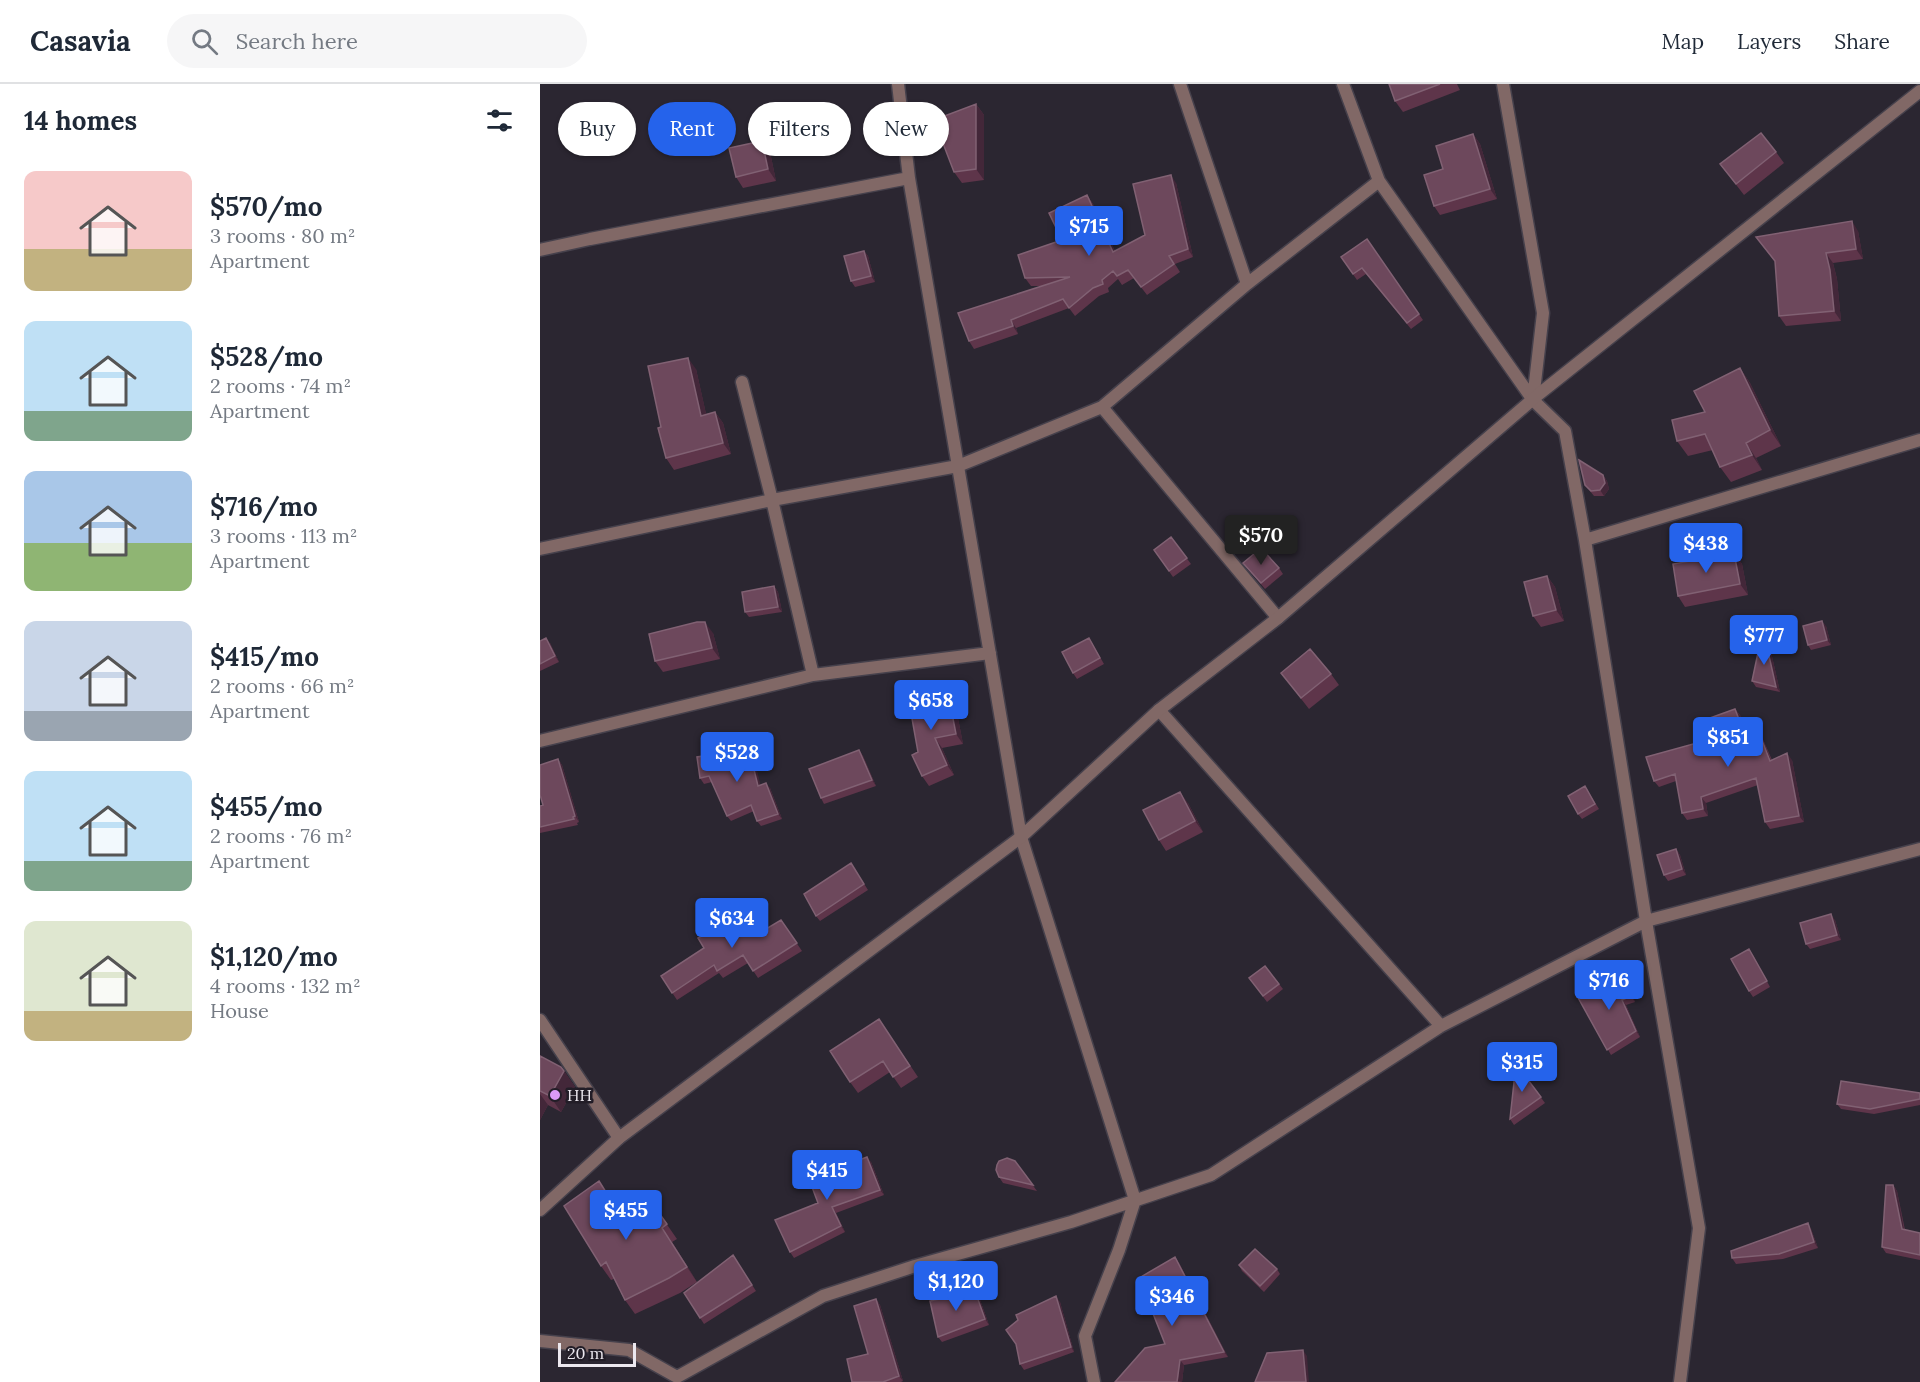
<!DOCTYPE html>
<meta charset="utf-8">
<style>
:root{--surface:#fff;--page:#f6f6f7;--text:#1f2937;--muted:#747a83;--line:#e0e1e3;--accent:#2563eb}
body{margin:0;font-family:Lora,serif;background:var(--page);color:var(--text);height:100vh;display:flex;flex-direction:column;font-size:22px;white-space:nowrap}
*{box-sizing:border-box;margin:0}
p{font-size:20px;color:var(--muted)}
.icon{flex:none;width:33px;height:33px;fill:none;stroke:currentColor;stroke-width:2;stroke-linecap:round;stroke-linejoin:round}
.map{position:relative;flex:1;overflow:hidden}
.sheet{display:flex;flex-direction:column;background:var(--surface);width:540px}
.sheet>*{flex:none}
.banner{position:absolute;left:18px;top:18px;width:570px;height:54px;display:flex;gap:12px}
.scale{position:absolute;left:18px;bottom:15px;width:78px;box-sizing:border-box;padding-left:6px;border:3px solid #ece8ef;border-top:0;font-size:16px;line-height:21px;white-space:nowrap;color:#ece8ef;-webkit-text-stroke:4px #221d27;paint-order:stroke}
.price{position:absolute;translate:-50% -51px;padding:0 14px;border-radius:6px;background:var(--accent);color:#fff;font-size:20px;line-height:39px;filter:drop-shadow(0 2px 3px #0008)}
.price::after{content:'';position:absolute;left:50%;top:36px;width:18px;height:14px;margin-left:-9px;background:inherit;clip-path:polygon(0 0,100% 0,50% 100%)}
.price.active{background:#222;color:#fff}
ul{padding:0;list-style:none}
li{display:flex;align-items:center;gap:18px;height:150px;padding:0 24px}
li span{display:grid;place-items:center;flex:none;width:168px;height:120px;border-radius:12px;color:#555}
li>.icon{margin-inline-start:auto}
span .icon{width:72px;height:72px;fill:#fffc;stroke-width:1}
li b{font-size:26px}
h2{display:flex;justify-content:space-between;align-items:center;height:72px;padding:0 24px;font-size:26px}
.pill{padding:0 21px;border-radius:27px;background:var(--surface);box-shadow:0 2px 4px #0004;font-size:21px;line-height:54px}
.pill.active{background:var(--accent);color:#fff}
header{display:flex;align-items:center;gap:36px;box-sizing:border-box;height:84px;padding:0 30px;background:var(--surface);border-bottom:2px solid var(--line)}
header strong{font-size:28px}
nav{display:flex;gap:33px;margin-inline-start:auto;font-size:21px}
.search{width:420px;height:54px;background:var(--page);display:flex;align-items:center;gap:15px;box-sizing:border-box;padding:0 21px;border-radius:33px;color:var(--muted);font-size:22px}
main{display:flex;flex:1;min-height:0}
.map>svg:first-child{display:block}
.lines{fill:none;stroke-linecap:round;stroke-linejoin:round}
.minor-casing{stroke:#46414c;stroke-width:15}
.tertiary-casing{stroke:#46414c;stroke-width:15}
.minor{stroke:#816866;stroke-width:12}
.tertiary{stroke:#816866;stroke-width:12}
.wall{fill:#5e354a}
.shaded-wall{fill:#432739}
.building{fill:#6d485c;stroke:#816173;stroke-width:1.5}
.poi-dot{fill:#da9af6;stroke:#221d27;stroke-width:2}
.labels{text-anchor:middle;stroke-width:5;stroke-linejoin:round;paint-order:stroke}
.poi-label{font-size:16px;fill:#ece8ef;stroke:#221d27;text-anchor:start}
</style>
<header>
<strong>Casavia</strong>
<div class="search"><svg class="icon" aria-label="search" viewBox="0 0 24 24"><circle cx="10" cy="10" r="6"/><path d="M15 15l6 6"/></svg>Search here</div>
<nav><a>Map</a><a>Layers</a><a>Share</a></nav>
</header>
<main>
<section class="sheet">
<h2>14 homes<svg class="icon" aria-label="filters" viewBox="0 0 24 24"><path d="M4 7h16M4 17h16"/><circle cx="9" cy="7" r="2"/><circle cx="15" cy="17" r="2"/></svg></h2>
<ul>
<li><span style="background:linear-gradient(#f6c9c9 65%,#c2b280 0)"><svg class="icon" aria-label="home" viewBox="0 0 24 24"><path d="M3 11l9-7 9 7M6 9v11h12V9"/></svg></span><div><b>$570/mo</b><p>3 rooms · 80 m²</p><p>Apartment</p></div></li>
<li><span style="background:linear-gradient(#bfe0f5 75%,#7fa58c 0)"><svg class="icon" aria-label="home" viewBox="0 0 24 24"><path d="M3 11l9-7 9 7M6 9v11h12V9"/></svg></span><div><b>$528/mo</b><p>2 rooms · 74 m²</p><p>Apartment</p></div></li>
<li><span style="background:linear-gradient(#a9c7e8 60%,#8fb573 0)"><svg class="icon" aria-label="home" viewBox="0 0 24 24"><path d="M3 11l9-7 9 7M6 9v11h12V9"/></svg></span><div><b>$716/mo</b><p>3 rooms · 113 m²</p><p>Apartment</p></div></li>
<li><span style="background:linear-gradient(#c9d6e8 75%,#9aa5b1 0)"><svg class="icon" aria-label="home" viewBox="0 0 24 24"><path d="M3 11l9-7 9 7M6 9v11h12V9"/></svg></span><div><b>$415/mo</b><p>2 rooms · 66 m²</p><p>Apartment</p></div></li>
<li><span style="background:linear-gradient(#bfe0f5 75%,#7fa58c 0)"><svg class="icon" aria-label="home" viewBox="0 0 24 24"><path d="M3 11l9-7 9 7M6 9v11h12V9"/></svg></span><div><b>$455/mo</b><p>2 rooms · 76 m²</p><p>Apartment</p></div></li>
<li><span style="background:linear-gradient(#dfe7d0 75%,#c2b280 0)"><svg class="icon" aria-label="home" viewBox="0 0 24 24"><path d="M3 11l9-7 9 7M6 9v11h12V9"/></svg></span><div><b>$1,120/mo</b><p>4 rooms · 132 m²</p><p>House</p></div></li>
</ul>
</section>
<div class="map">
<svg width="1380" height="1298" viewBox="0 0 1380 1298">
<rect width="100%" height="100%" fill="#2b2631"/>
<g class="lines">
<g class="minor-casing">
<path id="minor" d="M358,0L369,94L481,753L595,1116L579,1166L545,1252L554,1298
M640,0L707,200
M803,0L839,97L993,316L1003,229L963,0
M0,166L50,155L369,94
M202,298L232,416L273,591
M993,316L1025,347L1045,456L1106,837L1159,1144L1140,1298
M562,323L738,534
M1045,456L1380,356
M0,465L232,416L418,382L562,323L707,200L839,97
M619,626L901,942
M0,657L273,591L450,569
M0,936L79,1054
M0,1257L89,1266L137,1293L283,1212L375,1182L531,1138L671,1091L901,942L1106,837L1380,765"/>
</g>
<g class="tertiary-casing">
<path id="tertiary" d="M0,1126L79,1054L481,753L619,626L738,534L999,310L1380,7"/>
</g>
<use href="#minor" class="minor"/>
<use href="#tertiary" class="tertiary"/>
</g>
<path class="wall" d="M849,0H917L920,6L863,28L855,17Z
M436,20L444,31V96L422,99L414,88Z
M933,50L940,60L957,115L900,131L894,122L903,85Z
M222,57L230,68L236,97L203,104L196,93Z
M1236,68L1244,79L1204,111L1180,80Z
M636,99L653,173L635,180L640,188L607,211L594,194L582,201L578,195L568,204L569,208L559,212L535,232L529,224L476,244L478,250L434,265L429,257L503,202H491L485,194L522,156L547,111L553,120L575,167L605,151Z
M1318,147L1323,175L1293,179L1297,195L1301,237L1246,242L1239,232L1235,178L1216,153Z
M827,155L883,236L871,245L826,190L817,196L801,173Z
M324,167L328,172L335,198L315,203L311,197Z
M1200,284L1210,299L1241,362L1216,374L1222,386L1191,398L1180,383L1173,366L1148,372L1137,357L1165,328Z
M156,285L166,330L175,328L183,339L191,370L134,386L126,374L121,343Z
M1063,391L1067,397L1069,405L1064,412H1054L1045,401Z
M631,453L651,480L633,493L614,466Z
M1194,469L1202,480L1208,511L1145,523L1138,512Z
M703,479L739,484L743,490L725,505Z
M1007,492L1015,503L1024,537L1001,543L993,532Z
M234,502L238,508L242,528L209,533L205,528Z
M1286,542L1291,561L1271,566L1268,561Z
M1223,545L1227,550L1240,608L1216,603L1212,597Z
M173,549L180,575L123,588L115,577Z
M0,557L10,559L19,578L0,587Z
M552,559L564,580L537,595L533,589Z
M741,589L791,590L799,601L769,625Z
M382,618L416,624L423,660L402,664L414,691L389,702L382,692L378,668Z
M1195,625L1200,631L1207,651L1218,646L1222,653L1232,676H1252L1264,738L1230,745L1225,738L1218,701L1166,719L1168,732L1147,736L1142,729L1136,697L1119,703L1114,697L1174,645Z
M319,666L323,672L336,702L284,720L281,714Z
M213,670L220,701L230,704L242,735L221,742L217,737L214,727L191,737L187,732L172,698L164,700L160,694Z
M18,675L22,681L39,738L37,739L38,741L0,749V722L3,721Z
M1045,702L1059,725L1042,735L1038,730Z
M648,719L663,748L626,767L619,756Z
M1136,765L1140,771L1146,791L1128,797L1124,791Z
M311,779L328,806L280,837L276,832Z
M208,836L212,845L221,848L241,836L262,867L218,894L208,879L183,894L179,889L137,916L121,892Z
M1295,836L1301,856L1270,865L1266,860Z
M1213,871L1230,903L1213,913L1209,907Z
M725,882L743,905L727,918L709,894Z
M1088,898L1095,918L1086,921L1100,953L1071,971L1036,910Z
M339,935L378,993L361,1004L350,988L318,1009L310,998Z
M0,972L21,983L35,1003L21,1028L8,1021L0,1036Z
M976,980L1005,1019L974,1041L970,1035Z
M1380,1009V1021L1334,1030L1301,1025L1297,1020Z
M475,1077L497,1107L463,1099L459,1093Z
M331,1078L344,1111L296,1129L305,1148L254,1174L250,1168L299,1084Z
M59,1097L84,1136L112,1119L137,1155L132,1158L157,1198L140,1209L95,1230L85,1216L74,1195L71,1196L61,1182Z
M1353,1101L1357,1107L1365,1146L1380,1149V1176L1346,1169L1342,1163Z
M1271,1145L1278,1164L1243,1175L1196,1180L1192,1174Z
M193,1171L216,1207L164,1240L144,1209Z
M635,1173L639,1179L688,1273L644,1281L642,1298H575L625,1260Z
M699,1181L737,1185L740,1190L724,1208L702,1187Z
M435,1207L439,1213L449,1241L402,1258L398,1253Z
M336,1215L340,1221L363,1297L361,1298H312L328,1270Z
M520,1218L534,1268L484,1286L480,1280Z"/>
<path class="shaded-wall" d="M436,20L444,31V96L436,85Z
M933,50L940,60L957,115L950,105Z
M222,57L230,68L236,97L228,85Z
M631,91L636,99L653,173L648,165Z
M547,111L553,120L579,176L573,168Z
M1312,137L1318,147L1323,175L1316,165Z
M324,167L328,172L335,198L331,192Z
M1286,169L1293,179L1297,195L1301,237L1294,227Z
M471,236L476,244L478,250L473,242Z
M148,274L156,285L169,343L161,332Z
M1200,284L1210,299L1241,362L1230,346Z
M175,328L183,339L191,370L183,359Z
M1206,359L1216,374L1222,386L1212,371Z
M1063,391L1067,397L1069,405L1064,412L1060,406Z
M1194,469L1202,480L1208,511L1200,500Z
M1007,492L1015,503L1024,537L1016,526Z
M234,502L238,508L242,528L238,523Z
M1282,537L1286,542L1291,561L1287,556Z
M165,538L173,549L180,575L172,564Z
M1223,545L1227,550L1240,608L1236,603Z
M6,554L10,559L19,578L15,572Z
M409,614L416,624L423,660L416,650Z
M1195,625L1200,631L1210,658L1205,651Z
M1218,646L1222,653L1234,684L1230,677Z
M395,654L402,664L414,691L407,681Z
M209,665L213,670L222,707L218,702Z
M319,666L323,672L336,702L332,696Z
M1247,669L1252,676L1264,738L1259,732Z
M18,675L22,681L39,738L35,732Z
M226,699L230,704L242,735L238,730Z
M640,708L648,719L663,748L655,737Z
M1161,713L1166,719L1168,732L1163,725Z
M1136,765L1140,771L1146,791L1142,785Z
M202,828L208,836L216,854L210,846Z
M1291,830L1295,836L1301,856L1297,851Z
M1084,893L1088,898L1095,918L1091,912Z
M1082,916L1086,921L1100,953L1096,947Z
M24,987L35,1003L21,1028L10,1012Z
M0,1010L8,1021L0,1036Z
M327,1073L331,1078L344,1111L340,1106Z
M1353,1101L1357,1107L1365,1151L1362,1145Z
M292,1123L296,1129L305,1148L301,1142Z
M1268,1139L1271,1145L1278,1164L1274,1158Z
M122,1144L132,1158L157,1198L147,1183Z
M635,1173L639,1179L688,1273L684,1268Z
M435,1207L439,1213L449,1241L445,1235Z
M516,1212L520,1218L534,1268L531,1263Z
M336,1215L340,1221L363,1297L359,1292Z
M763,1266L767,1272L769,1298H766Z
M640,1276L644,1281L642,1298L638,1297Z"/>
<path class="building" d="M849,0H900L855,17Z
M436,20V85L414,88L394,36Z
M1221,49L1236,68L1196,100L1180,80Z
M933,50L950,105L894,122L884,91L903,85L896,62Z
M222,57L228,85L196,93L189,64Z
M631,91L648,165L629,172L634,180L601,203L588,186L577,192L573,187L562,196L563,200L553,204L529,224L523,215L471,236L473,242L429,257L418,229L530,193L485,194L478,171L522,156L509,129L547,111L573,168L605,151L593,100Z
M1312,137L1316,165L1286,169L1290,186L1294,227L1239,232L1235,177L1216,153Z
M827,155L879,230L867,239L822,184L813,190L801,173Z
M324,167L331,192L311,197L304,172Z
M148,274L161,332L175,328L183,359L126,374L118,344L121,343L108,282Z
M1200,284L1230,346L1206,359L1212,371L1180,383L1165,350L1137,357L1132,336L1165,328L1154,307Z
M1039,376L1063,391L1065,399L1060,406L1051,407L1045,401Z
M631,453L647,474L629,487L614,466Z
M721,464L739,484L721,499L703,479Z
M1194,469L1200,500L1138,512L1133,480Z
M1007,492L1016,526L993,532L984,498Z
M234,502L238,523L205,528L202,508Z
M1282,537L1287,556L1268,561L1263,542Z
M157,538H165L172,564L115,577L109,550Z
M1223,545L1236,603L1212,597Z
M6,554L15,572L0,580V557Z
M549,554L560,574L533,589L522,568Z
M770,565L791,590L761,614L741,589Z
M376,610L380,619L409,614L416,650L395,654L407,681L382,692L372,671L378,668L368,612Z
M1195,625L1205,651L1218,646L1230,677L1247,669L1259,732L1225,738L1216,694L1161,713L1163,725L1142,729L1135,690L1114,697L1106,673L1157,659L1155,652L1174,645L1170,634Z
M209,665L218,702L226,699L238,730L217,737L211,721L187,732L169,692L160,694L157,673Z
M319,666L332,696L281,714L269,685Z
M18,675L35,732L33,733L34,735L0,743V722L3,721L0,711V681Z
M1045,702L1055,720L1038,730L1028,712Z
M640,708L655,737L619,756L603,726Z
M1136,765L1142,785L1124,791L1117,771Z
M311,779L324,800L276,832L264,810Z
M202,828L210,846L217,842L221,848L241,836L257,859L213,887L203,871L177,887L174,881L132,909L121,892L164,864L158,854Z
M1291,830L1297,851L1266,860L1260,839Z
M1209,865L1227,897L1209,907L1191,875Z
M725,882L739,900L723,912L709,894Z
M1084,893L1091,912L1082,916L1096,947L1067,966L1036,910Z
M339,935L370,982L353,993L343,977L310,998L290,967Z
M0,972L21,983L24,987L10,1012L0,1007Z
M976,980L1001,1013L970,1035Z
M1301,997L1380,1009V1015L1330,1025L1297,1020Z
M327,1073L340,1106L292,1123L301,1142L250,1168L235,1136L278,1119L266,1087L294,1077L298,1084Z
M467,1074L475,1077L493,1101L459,1093L456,1086L457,1081L459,1077Z
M59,1097L84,1137L112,1119L127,1140L122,1144L147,1183L129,1194L85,1216L66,1178L61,1182L24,1122Z
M1346,1101H1353L1362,1145L1380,1149V1171L1342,1163Z
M1268,1139L1274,1158L1239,1170L1192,1174L1191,1167Z
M715,1165L737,1185L720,1202L699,1181Z
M193,1171L212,1201L160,1234L144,1209Z
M635,1173L684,1268L640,1276L637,1298H575L605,1264L625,1260L599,1194Z
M435,1207L445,1235L398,1253L390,1217Z
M516,1212L531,1263L480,1280L476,1260L466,1246L478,1236L476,1231Z
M336,1215L359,1292L343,1298H312L307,1275L328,1270L314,1222Z
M763,1266L766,1298H715L727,1269Z"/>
<circle class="poi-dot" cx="15" cy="1011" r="6"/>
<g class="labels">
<g class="poi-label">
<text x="27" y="1017">HH</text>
</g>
</g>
</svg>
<div class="scale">20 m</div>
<b class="price" style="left:549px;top:173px">$715</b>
<b class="price active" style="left:721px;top:482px">$570</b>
<b class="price" style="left:1166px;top:490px">$438</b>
<b class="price" style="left:1224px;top:582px">$777</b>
<b class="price" style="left:391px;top:647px">$658</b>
<b class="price" style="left:1188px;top:684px">$851</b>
<b class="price" style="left:197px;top:699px">$528</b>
<b class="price" style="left:192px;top:865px">$634</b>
<b class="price" style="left:1069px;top:927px">$716</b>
<b class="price" style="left:982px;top:1009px">$315</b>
<b class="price" style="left:287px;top:1117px">$415</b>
<b class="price" style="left:86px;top:1157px">$455</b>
<b class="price" style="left:416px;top:1228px">$1,120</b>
<b class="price" style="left:632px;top:1243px">$346</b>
<div class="banner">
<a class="pill">Buy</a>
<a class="pill active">Rent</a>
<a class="pill">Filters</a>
<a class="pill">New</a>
</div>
</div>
</main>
